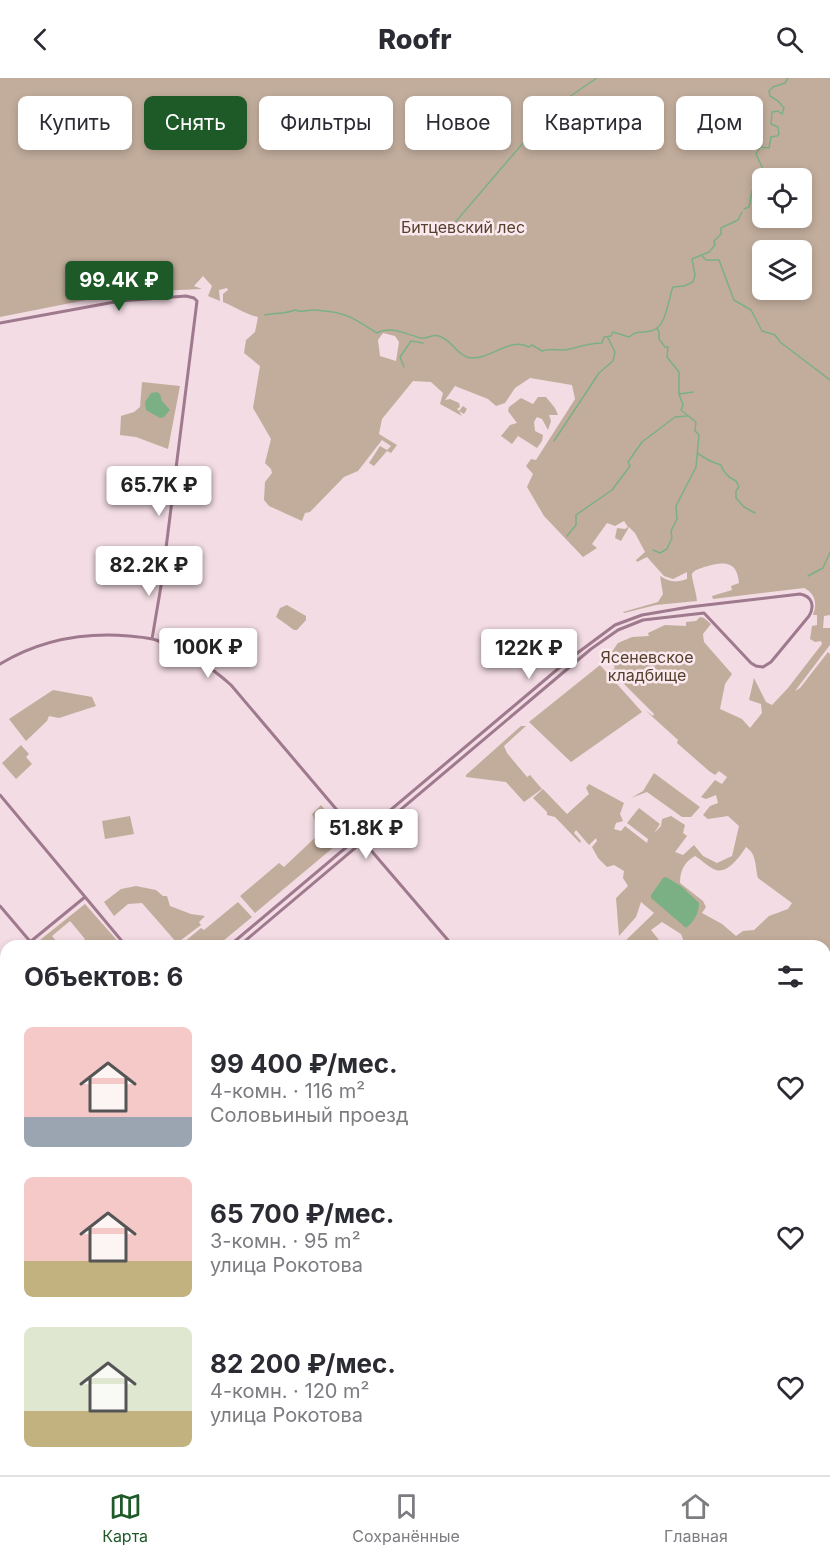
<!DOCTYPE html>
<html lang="ru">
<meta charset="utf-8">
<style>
:root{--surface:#fff;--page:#f7f7f7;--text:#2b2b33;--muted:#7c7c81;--line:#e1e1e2;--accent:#1d5a28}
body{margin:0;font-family:Inter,sans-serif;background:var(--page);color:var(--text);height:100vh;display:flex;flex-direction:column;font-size:22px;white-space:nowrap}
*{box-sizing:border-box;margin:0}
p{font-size:20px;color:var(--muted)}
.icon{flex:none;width:33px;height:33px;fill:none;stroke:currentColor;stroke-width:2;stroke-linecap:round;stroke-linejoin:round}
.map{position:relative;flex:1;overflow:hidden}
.panel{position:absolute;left:0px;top:862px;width:831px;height:536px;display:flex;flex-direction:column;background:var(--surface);border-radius:18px 18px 0 0;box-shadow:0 3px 9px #0003}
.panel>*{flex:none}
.banner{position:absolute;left:18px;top:18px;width:795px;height:54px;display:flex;gap:12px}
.controls{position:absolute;left:752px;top:90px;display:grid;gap:12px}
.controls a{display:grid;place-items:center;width:60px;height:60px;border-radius:9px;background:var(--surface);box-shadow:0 3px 9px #0003;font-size:30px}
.price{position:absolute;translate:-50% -51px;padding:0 14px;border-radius:6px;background:#fff;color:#222;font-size:20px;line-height:39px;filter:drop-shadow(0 2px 3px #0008)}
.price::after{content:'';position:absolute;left:50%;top:36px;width:18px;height:14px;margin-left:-9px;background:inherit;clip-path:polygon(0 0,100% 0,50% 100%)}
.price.current{background:var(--accent);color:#fff}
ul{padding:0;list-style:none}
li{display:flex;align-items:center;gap:18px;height:150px;padding:0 24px}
li span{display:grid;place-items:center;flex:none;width:168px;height:120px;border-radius:9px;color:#555}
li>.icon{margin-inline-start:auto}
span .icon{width:72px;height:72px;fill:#fffc;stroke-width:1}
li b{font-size:26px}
h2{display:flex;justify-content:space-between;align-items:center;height:72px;padding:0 24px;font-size:26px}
.pill{padding:0 21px;border-radius:9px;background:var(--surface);box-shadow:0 3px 9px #0003;font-size:21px;line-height:54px}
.pill.current{background:var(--accent);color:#fff}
header{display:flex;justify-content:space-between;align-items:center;height:78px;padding:0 24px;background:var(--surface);font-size:27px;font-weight:800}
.tab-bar{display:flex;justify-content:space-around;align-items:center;height:84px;border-top:2px solid var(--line);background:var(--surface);font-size:16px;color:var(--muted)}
.tab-bar a{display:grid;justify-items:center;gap:3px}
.tab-bar .current{color:var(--accent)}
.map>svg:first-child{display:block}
.green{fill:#c2ad9c;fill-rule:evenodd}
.water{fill:#7bb084}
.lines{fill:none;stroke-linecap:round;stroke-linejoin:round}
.stream{stroke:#7bb084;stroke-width:1.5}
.river{stroke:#7bb084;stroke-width:5}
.secondary{stroke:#9f798d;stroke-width:3}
.highway{stroke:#593f4e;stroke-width:5}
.labels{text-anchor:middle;stroke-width:5;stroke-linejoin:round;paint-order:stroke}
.park-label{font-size:16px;fill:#56402c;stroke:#fae9ef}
</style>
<header><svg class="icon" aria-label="back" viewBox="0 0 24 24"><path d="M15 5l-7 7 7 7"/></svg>Roofr<svg class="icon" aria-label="search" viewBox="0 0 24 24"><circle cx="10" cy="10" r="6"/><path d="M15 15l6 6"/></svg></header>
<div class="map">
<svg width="830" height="1397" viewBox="0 0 830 1397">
<rect width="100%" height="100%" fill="#f3dce4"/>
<path class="green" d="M0,0H830V537L824,538L823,550H830V567L795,613L800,610L828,574L830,576V903L825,907V868H665L685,867L681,856L662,844L651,852L659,862L652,868H620L654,835L641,824L636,839L619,858L616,820L628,808L623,800L624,793L614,787L607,789L598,780L592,769L597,763L596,760L589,767L576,752L574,755L581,763L580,765L555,739L547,737V734L533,720L543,711L567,736L589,716L586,710L589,706L624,725L620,736L623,743L616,745L614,751L621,753L625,748L647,765L648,761L627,745L639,730L660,746L654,755L661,748L662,741L671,738L685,747L683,755L687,758L675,774L683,777L694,767L703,778L717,785L732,778L739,748L728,738L708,741L703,737L710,728L718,725L716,717L706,721L701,719L715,702L722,706L727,699L719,693L715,697L709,693L677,665L678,662L645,632L653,638L654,636L611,593L615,590L609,578L618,565L632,559L649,558L648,555L665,547L686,548V544L696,543L700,539L704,540L711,546L703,556L704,564L732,596L725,606L720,631L742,641L750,650L762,635L761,626L749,622L754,600L766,624L772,627L788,610L822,566L821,563L815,564L810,561L812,548L817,547V537H813C817,526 816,516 804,510L713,521L712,518L732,512L731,508L739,505C737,481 722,484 704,489C700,491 695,491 692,496C691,498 697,517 697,523L656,527L624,535L623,534L658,524L663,516L660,498C669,504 676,505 687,501V494L673,501L664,498L647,479L637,484L636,482L645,474L635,455L629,449L621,463L615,460L617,450L625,451L628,449L624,443L615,448L607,445L592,466L597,470L583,479L544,438L527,409L533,396L526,388L531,381L536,382L575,321L572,307L530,300L515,310L505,325L496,328L488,321L455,308L445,322L450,321L459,325L460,329L457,331L459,333L463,328L467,331L464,336L459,333L462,338L440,326L443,315L431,304L413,303L382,341L379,356L397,367L391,375L387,373L374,388L369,385L380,368L387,372L391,368L382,362L358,393L344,399L310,434L305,435L302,443L269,428L264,422L265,404L272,395L271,391L265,385L271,361L253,330L260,288L244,275L246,262L255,254L258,239C245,236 235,229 223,224V216L228,212L227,210L219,212L220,223L208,218L212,208L203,198L194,208L202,211L157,213L147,210L107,214L101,207L91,221L0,239ZM762,100H801V140H762ZM762,172H801V212H762ZM383,255L395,258L399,264L396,283L380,278L378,262ZM746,769C757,776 755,789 758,800L792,825L788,831L769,838L754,852L743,853L736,858L722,846L702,835L706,829L703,823L680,805C680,793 684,784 695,778C702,782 709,790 716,792C728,796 741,777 746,769Z
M142,304L180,308L168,371L136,359L120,357L121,338L134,334L140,329Z
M538,319H546L555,330L558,337H549L551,343L548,352L542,341L537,339L534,344L535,353L543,357L542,363L537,370L518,358L512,366L501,358L510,347L517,345L508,333L509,329L521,320L533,326Z
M287,527L306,538V542L297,552H294L276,539L280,530Z
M600,587L642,634L571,684L529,644Z
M53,612L92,619L96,628L59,640L49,638L47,643L26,663L9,641Z
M521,648H526L504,668L507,675L527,699L530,697L542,711L524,724L506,704L466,699V697Z
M21,667L29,676L26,679L32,686L16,701L2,685Z
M654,695L700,729L691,739H682L647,714L631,720L643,713Z
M321,727L347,758L255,835L240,818L279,785L284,789L320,755L312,736Z
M130,738L134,756L105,761L102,743Z
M136,808L156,812L163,818H167L170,828L191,836L205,838L199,844L201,847L177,865L142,825L128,826L114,838L104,824L121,811Z
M238,824L252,839L217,868H186L183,865L201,850L204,852Z
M85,826L122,868H76L85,861L70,843L52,858L60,868H38L35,866Z
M329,1392H416L420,1395L424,1392H683L682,1397H330L332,1394Z"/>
<path class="water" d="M157,314L160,316L162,323L170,332L164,339L160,340L146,332L145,324L151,315Z
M666,799L681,808L699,825C699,835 694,844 686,850L651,820V817L663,800Z"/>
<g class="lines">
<path class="stream" d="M771,100L769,96L763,91L756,76L760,69L769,70L771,59L777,58L779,56L778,49L771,46L772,34L778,33L782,36L784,30L778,23L770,18L769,13L773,9L785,5L788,0
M744,131L749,129L752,113L757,112L762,107
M414,152L433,154L452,148L535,51L569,19L597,0
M702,178L706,182H719L734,222L751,232L762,253L775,257L780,264L830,302
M265,237C275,235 285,236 295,232C302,235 306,232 313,232C317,232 337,234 341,236C355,239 366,249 377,255C390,247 408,257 421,260C427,261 433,256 439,258C452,262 455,275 467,279C488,285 508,258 529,269L532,267L542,273C552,269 561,274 570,271C581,268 590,265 602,265L604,259L611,258L613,254L629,259C637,252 642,255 651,253C667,250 668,220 673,209L684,208L693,204L695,197L692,181L709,174L715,167L714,163L721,156V150L738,142L742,134
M404,289L400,279L411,263L423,265
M679,316L693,314
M554,363L599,295L613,283L615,274L608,260
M697,375L710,383L721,387L723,392L729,399L736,403L739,409L736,413V420L744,429L755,435
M567,458L576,447V437L612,412L630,388L628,384L642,364L675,339L687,338
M653,472L660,475L667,471L672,460L671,453L677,441L676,428L696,389L699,357L695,353L696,344L681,332L683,327L679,316V294L667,279L668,269H665L659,261V254L657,250
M808,498L823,490L830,474"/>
<path class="river" d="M432,1397L433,1393L437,1392"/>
<path class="secondary" d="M0,245L120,223L186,218L194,220L197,223L162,502L152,561
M0,586C40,562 83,554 129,558C138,559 148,559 156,562C183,572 210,588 231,607L359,758
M0,717L126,868
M363,763L453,868
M0,828L34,868
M30,864L85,819
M229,868L572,579L615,547L642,537L689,529L800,516C812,518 815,528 809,538L771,584L763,589L756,588L751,585L704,535L643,542L618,552L591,571L239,868
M825,917L830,912
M0,1062L6,1057
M0,1070L6,1065
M0,1200L6,1207
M825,1269L830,1266
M162,1392L166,1397
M711,1392L714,1397
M716,1392L719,1397
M740,1392L750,1395L761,1392
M257,1397L263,1392
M691,1397L692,1392"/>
<path class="highway" d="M825,1346L830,1342
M825,1361L830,1357
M760,1397L766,1392
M779,1397L786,1392"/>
</g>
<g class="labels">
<g class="park-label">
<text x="463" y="155">Битцевский лес</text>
<text x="647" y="585">Ясеневское<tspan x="647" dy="18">кладбище</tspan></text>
</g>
</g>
</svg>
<div class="controls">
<a><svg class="icon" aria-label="locate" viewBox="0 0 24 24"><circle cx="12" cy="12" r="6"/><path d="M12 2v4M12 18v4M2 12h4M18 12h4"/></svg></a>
<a><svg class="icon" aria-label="layers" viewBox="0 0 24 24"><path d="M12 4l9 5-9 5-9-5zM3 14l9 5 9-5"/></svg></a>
</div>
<b class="price current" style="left:119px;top:234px">99.4K ₽</b>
<b class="price" style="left:159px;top:439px">65.7K ₽</b>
<b class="price" style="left:149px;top:519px">82.2K ₽</b>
<b class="price" style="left:208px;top:601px">100K ₽</b>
<b class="price" style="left:529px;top:602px">122K ₽</b>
<b class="price" style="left:366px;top:782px">51.8K ₽</b>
<div class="banner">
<a class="pill">Купить</a>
<a class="pill current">Снять</a>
<a class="pill">Фильтры</a>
<a class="pill">Новое</a>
<a class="pill">Квартира</a>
<a class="pill">Дом</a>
</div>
<section class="panel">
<h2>Объектов: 6<svg class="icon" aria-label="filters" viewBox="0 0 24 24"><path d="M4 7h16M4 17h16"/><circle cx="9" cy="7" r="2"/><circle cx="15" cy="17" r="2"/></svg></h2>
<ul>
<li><span style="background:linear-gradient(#f6c9c9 75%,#9aa5b1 0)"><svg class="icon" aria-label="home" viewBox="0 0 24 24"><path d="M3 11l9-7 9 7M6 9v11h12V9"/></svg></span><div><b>99 400 ₽/мес.</b><p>4-комн. · 116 m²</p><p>Соловьиный проезд</p></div><svg class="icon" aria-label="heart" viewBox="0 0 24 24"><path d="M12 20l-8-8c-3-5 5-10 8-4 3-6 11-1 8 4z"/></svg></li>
<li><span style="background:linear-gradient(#f6c9c9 70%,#c2b280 0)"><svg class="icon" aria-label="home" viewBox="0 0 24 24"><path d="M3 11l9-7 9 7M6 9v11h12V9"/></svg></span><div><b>65 700 ₽/мес.</b><p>3-комн. · 95 m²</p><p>улица Рокотова</p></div><svg class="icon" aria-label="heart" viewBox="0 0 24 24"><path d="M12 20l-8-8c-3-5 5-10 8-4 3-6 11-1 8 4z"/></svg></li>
<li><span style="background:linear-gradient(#dfe7d0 70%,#c2b280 0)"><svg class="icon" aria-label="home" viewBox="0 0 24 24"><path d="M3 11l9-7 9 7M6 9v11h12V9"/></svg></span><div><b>82 200 ₽/мес.</b><p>4-комн. · 120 m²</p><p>улица Рокотова</p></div><svg class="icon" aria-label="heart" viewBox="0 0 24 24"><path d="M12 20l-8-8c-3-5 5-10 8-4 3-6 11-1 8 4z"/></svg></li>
</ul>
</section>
</div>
<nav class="tab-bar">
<a class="current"><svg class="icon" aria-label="map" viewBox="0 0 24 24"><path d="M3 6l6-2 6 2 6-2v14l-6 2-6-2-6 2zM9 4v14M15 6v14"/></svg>Карта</a>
<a><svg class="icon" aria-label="saved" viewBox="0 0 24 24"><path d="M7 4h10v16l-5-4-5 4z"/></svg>Сохранённые</a>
<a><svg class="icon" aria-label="home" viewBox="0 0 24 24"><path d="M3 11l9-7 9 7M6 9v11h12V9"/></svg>Главная</a>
</nav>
